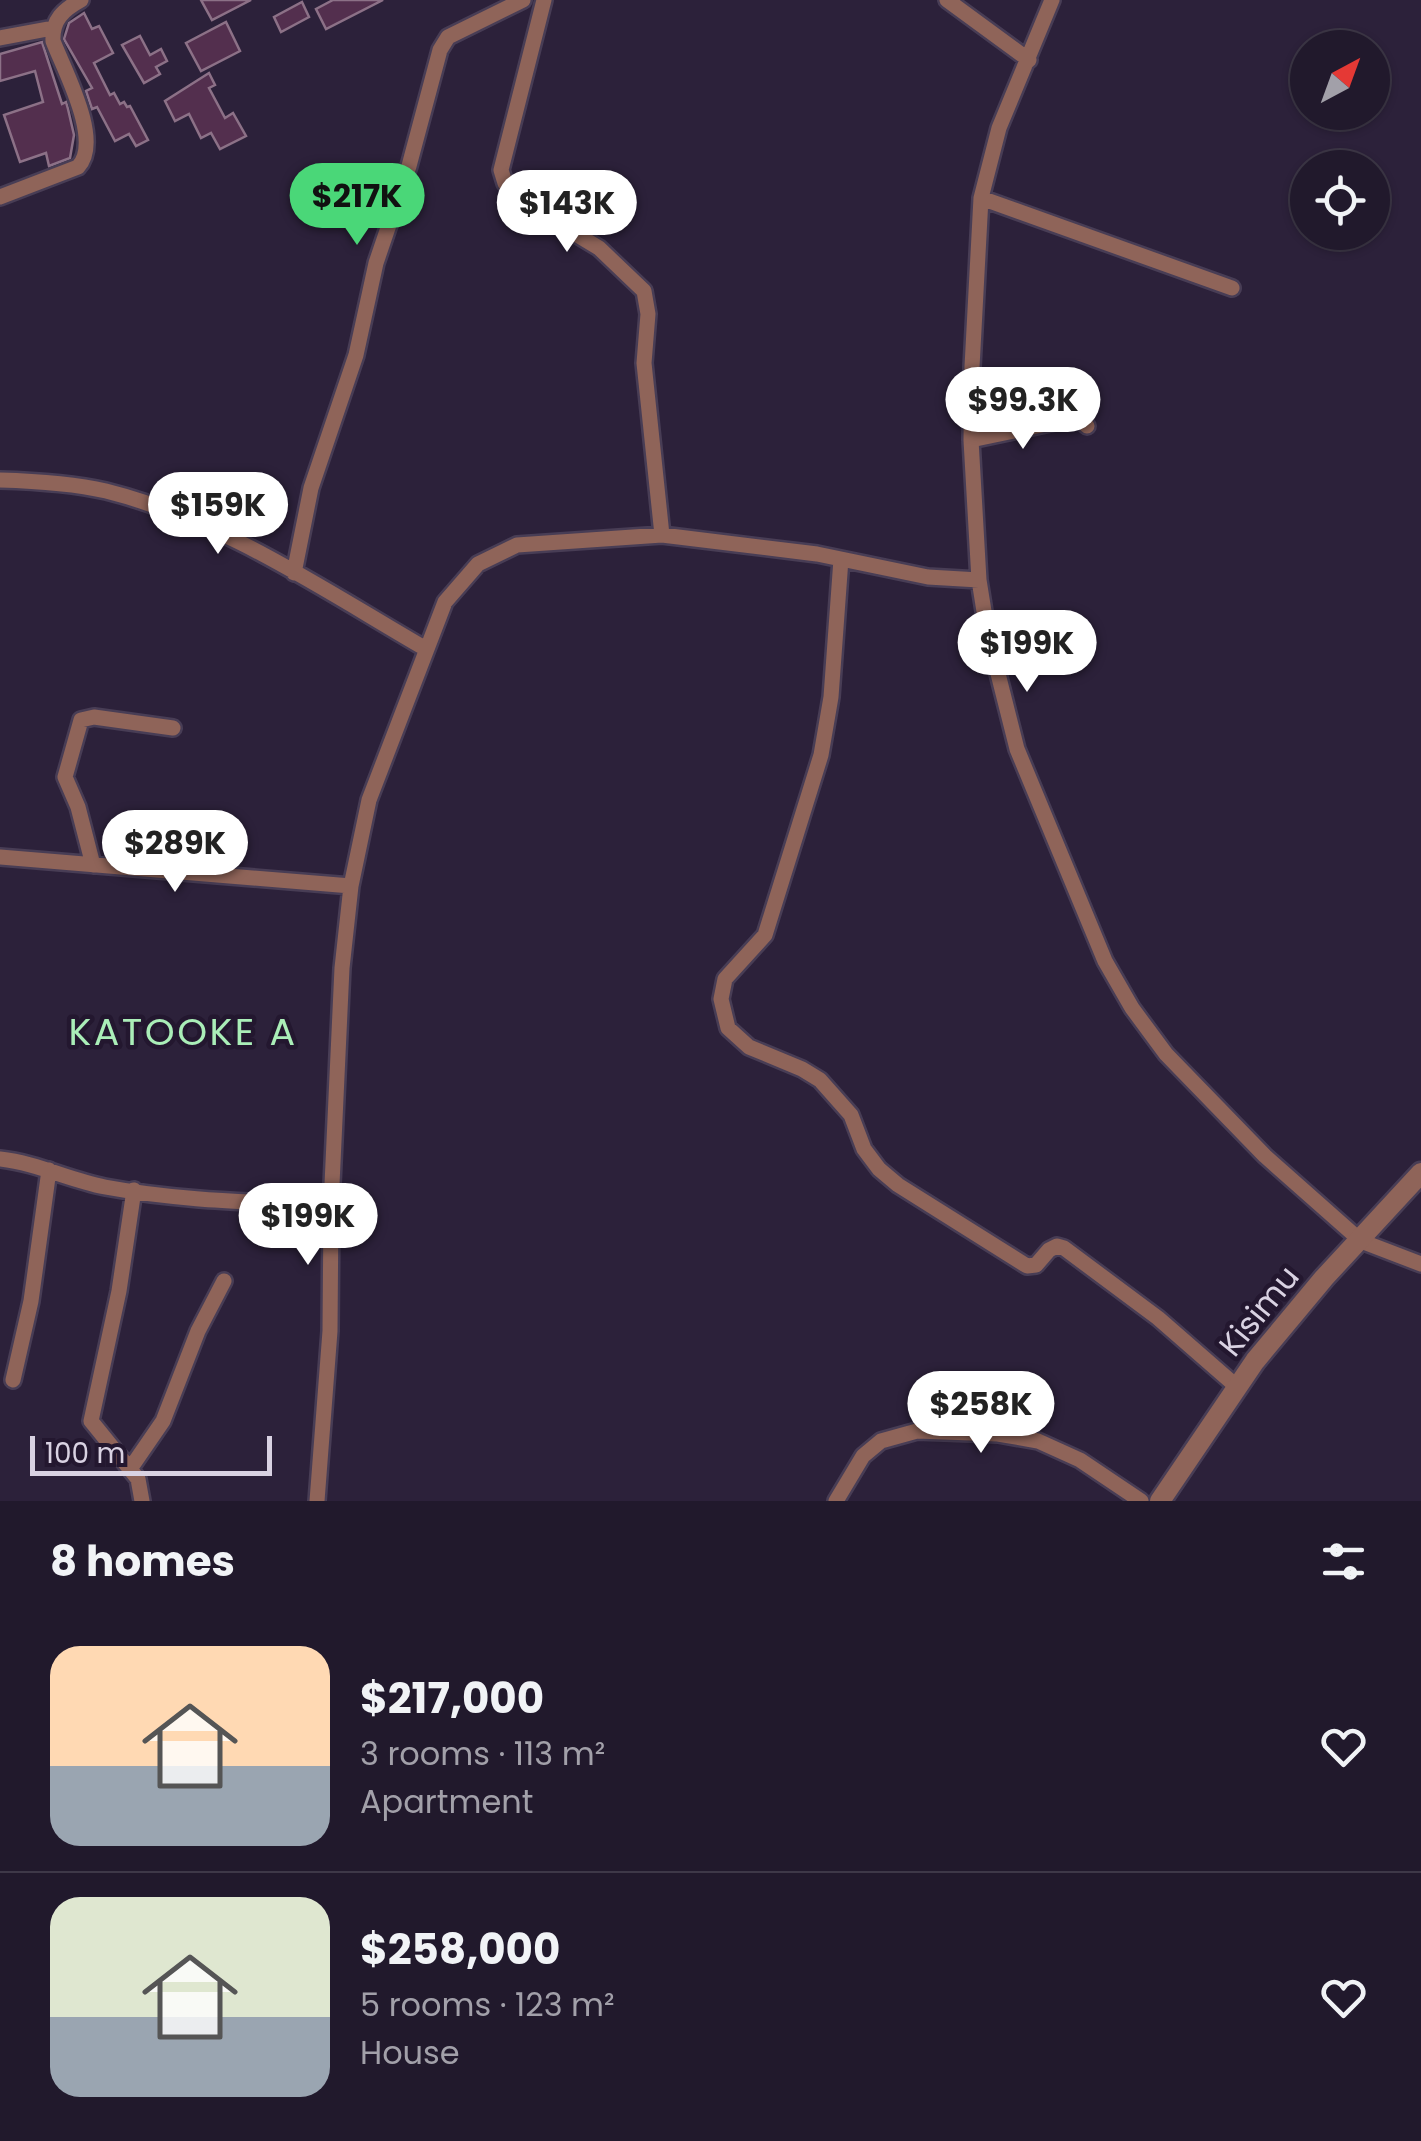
<!DOCTYPE html>
<meta charset="utf-8">
<style>
:root{--surface:#21192c;--page:#292234;--text:#f1f3f6;--muted:#a2a0a9;--line:#3e3848;--accent:#4ad778}
body{margin:0;font-family:Poppins,sans-serif;background:var(--page);color:var(--text);height:100vh;display:flex;flex-direction:column;font-size:38px;white-space:nowrap}
*{box-sizing:border-box;margin:0}
p{font-size:32px;color:var(--muted)}
.icon{flex:none;width:55px;height:55px;fill:none;stroke:currentColor;stroke-width:2;stroke-linecap:round;stroke-linejoin:round}
.map{position:relative;height:1501px;overflow:hidden}
.sheet{display:flex;flex-direction:column;background:var(--surface);flex:1}
.sheet>*{flex:none}
.needle{width:65px;rotate:41deg}
.fabs{position:absolute;left:1290px;top:30px;display:grid;gap:20px}
.fabs a{display:grid;place-items:center;width:100px;height:100px;border-radius:50%;background:var(--surface);box-shadow:0 2px 8px #0004,0 0 0 2px var(--line);font-size:50px}
.scale{position:absolute;left:30px;bottom:25px;width:242px;box-sizing:border-box;padding-left:10px;border:5px solid #d9d2e2;border-top:0;font-size:28px;line-height:35px;white-space:nowrap;color:#d9d2e2;-webkit-text-stroke:8px #23172f;paint-order:stroke}
.price{position:absolute;translate:-50% -85px;padding:0 22px;border-radius:35px;background:#fff;color:#222;font-size:32px;line-height:65px;filter:drop-shadow(0 2px 5px #0008)}
.price::after{content:'';position:absolute;left:50%;top:60px;width:30px;height:22px;margin-left:-15px;background:inherit;clip-path:polygon(0 0,100% 0,50% 100%)}
.price.active{background:var(--accent);color:#111}
ul{padding:0;list-style:none}
li{display:flex;align-items:center;gap:30px;height:250px;padding:0 50px}
li+li{border-top:2px solid var(--line)}
li span{display:grid;place-items:center;flex:none;width:280px;height:200px;border-radius:30px;color:#555}
li>.icon{margin-inline-start:auto}
span .icon{width:120px;height:120px;fill:#fffc;stroke-width:1}
li b{font-size:42px}
h2{display:flex;justify-content:space-between;align-items:center;height:120px;padding:0 50px;font-size:42px}
.map>svg:first-child{display:block}
.building{fill:#532f4e;stroke:#8c7187;stroke-width:2.5}
.lines{fill:none;stroke-linecap:round;stroke-linejoin:round}
.minor-casing{stroke:#483d55;stroke-width:20}
.tertiary-casing{stroke:#483d55;stroke-width:25}
.minor{stroke:#8f6459;stroke-width:15}
.tertiary{stroke:#8f6459;stroke-width:20}
.labels{text-anchor:middle;stroke-width:9;stroke-linejoin:round;paint-order:stroke}
.street-label{font-size:32px;fill:#d9d2e2;stroke:#23172f}
.quarter-label{font-size:38px;letter-spacing:2.5px;fill:#aaeeb8;stroke:#23172f}
</style>
<div class="map">
<svg width="1421" height="1501" viewBox="0 0 1421 1501">
<rect width="100%" height="100%" fill="#2c213a"/>
<path class="building" d="M201,0H251L212,20Z
M333,0H383L326,29L316,9Z
M302,2L309,17L281,32L274,17Z
M84,13L92,29L99,26L113,53L94,63L110,95L114,93L120,104L124,102L127,107L130,106L148,140L136,146L129,134L115,141L97,107L92,109L86,91L92,88L64,39L69,23Z
M226,22L240,51L201,71L186,43Z
M140,36L150,55L161,49L167,61L156,67L160,74L144,83L122,45Z
M42,42L62,104L66,102L68,109L74,135L70,158L49,166L46,153L20,162L4,115L43,102L35,71L0,81V54Z
M209,73L215,85L209,88L225,118L233,113L246,136L220,149L211,133L201,138L189,114L175,121L165,101Z"/>
<g class="lines">
<g class="minor-casing">
<path id="minor" d="M544,0L501,170L505,183L516,198L599,248L644,291L648,314L644,363L662,535
M947,0L1029,60
M1052,0L999,128L981,198L972,367L971,440L979,580L987,630L1017,749L1105,961L1132,1008L1166,1054L1265,1156L1361,1241L1421,1264
M0,38L53,28
M0,197L78,167C103,141 64,70 53,41C52,20 63,10 81,0
M981,198L1232,288
M971,440L1074,418L1080,419L1087,426
M0,480C35,481 71,483 106,491C222,520 324,590 426,649
M841,559L831,697L821,755L765,935L725,979L721,999L728,1028L749,1047L802,1069L820,1080L851,1115L864,1149L879,1169L898,1185L1027,1266L1036,1265L1049,1250L1057,1246L1064,1248L1158,1318L1236,1386
M294,573L311,488L356,355L376,263L409,166L440,50L448,37L523,0
M0,857L351,886
M93,865L78,807L65,777L81,720L94,717L173,728
M0,1159C37,1163 69,1180 105,1187C180,1201 256,1202 331,1206
M134,1190L119,1291L91,1421L138,1479L142,1501
M13,1380L31,1301L49,1170
M130,1469L163,1421L198,1331L224,1281
M317,1501L330,1331L331,1206L342,968L351,886L369,800L445,602L478,564L517,545L662,535L817,554L928,577L979,580
M836,1501L863,1456L881,1441L917,1431L998,1434L1038,1441L1080,1460L1141,1501"/>
</g>
<g class="tertiary-casing">
<path id="tertiary" d="M1160,1501L1255,1361L1324,1278L1421,1173"/>
</g>
<use href="#minor" class="minor"/>
<use href="#tertiary" class="tertiary"/>
</g>
<g class="labels">
<g class="street-label">
<text transform="translate(1259 1311) rotate(-51)" y="11">Kisimu</text>
</g>
<g class="quarter-label">
<text x="183" y="1045">KATOOKE A</text>
</g>
</g>
</svg>
<div class="fabs">
<a><svg class="needle" viewBox="-14 -14 28 28"><path d="M0-13l5 13h-10z" fill="#e53935"/><path d="M0 13l5-13h-10z" fill="#a2a0a9"/></svg></a>
<a><svg class="icon" aria-label="locate" viewBox="0 0 24 24"><circle cx="12" cy="12" r="6"/><path d="M12 2v4M12 18v4M2 12h4M18 12h4"/></svg></a>
</div>
<div class="scale">100 m</div>
<b class="price active" style="left:357px;top:248px">$217K</b>
<b class="price" style="left:567px;top:255px">$143K</b>
<b class="price" style="left:1023px;top:452px">$99.3K</b>
<b class="price" style="left:218px;top:557px">$159K</b>
<b class="price" style="left:1027px;top:695px">$199K</b>
<b class="price" style="left:175px;top:895px">$289K</b>
<b class="price" style="left:308px;top:1268px">$199K</b>
<b class="price" style="left:981px;top:1456px">$258K</b>
</div>
<section class="sheet">
<h2>8 homes<svg class="icon" aria-label="filters" viewBox="0 0 24 24"><path d="M4 7h16M4 17h16"/><circle cx="9" cy="7" r="2"/><circle cx="15" cy="17" r="2"/></svg></h2>
<ul>
<li><span style="background:linear-gradient(#ffd9b3 60%,#9aa5b1 0)"><svg class="icon" aria-label="home" viewBox="0 0 24 24"><path d="M3 11l9-7 9 7M6 9v11h12V9"/></svg></span><div><b>$217,000</b><p>3 rooms · 113 m²</p><p>Apartment</p></div><svg class="icon" aria-label="heart" viewBox="0 0 24 24"><path d="M12 20l-8-8c-3-5 5-10 8-4 3-6 11-1 8 4z"/></svg></li>
<li><span style="background:linear-gradient(#dfe7d0 60%,#9aa5b1 0)"><svg class="icon" aria-label="home" viewBox="0 0 24 24"><path d="M3 11l9-7 9 7M6 9v11h12V9"/></svg></span><div><b>$258,000</b><p>5 rooms · 123 m²</p><p>House</p></div><svg class="icon" aria-label="heart" viewBox="0 0 24 24"><path d="M12 20l-8-8c-3-5 5-10 8-4 3-6 11-1 8 4z"/></svg></li>
</ul>
</section>
